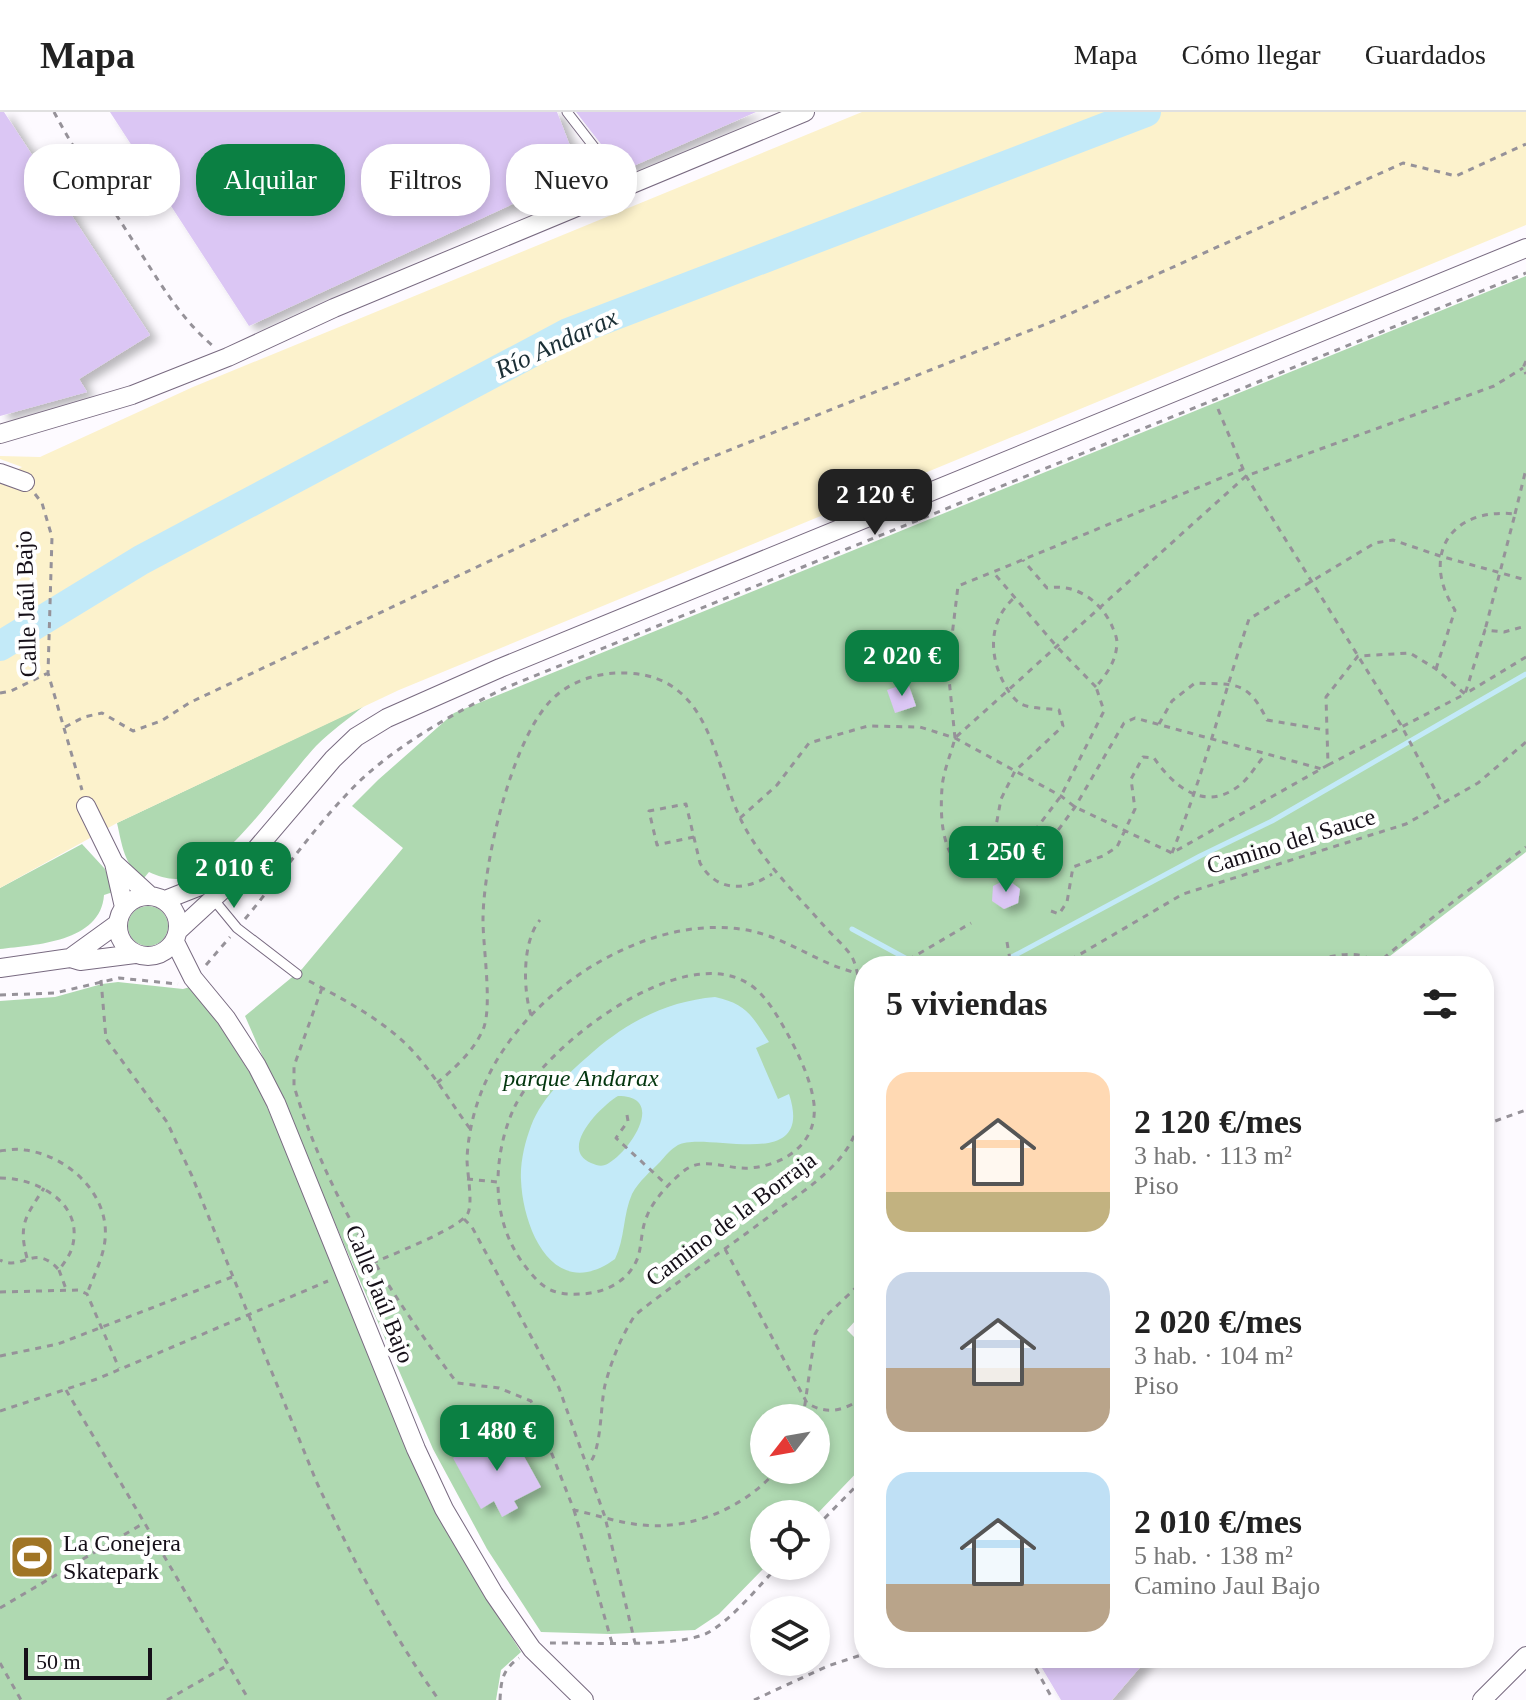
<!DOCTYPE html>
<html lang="es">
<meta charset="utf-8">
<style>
:root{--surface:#fff;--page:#f6f6f6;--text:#222;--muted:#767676;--line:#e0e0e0;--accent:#0b8043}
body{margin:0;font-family:Georgia,serif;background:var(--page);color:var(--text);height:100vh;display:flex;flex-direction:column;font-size:30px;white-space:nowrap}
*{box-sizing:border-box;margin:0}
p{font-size:26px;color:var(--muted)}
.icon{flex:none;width:44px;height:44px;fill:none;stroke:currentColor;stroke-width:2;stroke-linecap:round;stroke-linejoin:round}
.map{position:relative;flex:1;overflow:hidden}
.sheet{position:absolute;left:854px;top:844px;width:640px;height:712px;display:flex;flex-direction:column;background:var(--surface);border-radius:32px;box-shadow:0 4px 12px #0003}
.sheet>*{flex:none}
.banner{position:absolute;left:24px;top:32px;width:710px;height:72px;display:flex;gap:16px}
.needle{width:52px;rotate:239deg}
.controls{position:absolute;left:750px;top:1292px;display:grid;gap:16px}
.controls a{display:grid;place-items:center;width:80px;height:80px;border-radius:50%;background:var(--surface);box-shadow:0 4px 12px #0003;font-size:40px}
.scale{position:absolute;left:24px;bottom:20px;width:128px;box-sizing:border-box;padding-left:8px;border:4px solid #161019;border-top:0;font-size:22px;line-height:28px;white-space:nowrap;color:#161019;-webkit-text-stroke:6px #fff;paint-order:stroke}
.price{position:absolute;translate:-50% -68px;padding:0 18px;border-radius:16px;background:var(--accent);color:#fff;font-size:26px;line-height:52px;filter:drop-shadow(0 2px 4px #0008)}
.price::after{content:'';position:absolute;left:50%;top:48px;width:24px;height:18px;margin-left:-12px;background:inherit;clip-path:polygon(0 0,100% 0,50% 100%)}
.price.on{background:#222;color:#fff}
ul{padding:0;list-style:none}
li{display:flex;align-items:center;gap:24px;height:200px;padding:0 32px}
li span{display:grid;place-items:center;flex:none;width:224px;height:160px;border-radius:24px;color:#555}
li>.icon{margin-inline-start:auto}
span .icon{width:96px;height:96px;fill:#fffc;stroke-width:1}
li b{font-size:34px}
h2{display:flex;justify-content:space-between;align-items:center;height:96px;padding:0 32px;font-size:34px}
.tag{padding:0 28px;border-radius:32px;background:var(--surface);box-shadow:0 4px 12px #0003;font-size:28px;line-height:72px}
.tag.on{background:var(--accent);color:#fff}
header{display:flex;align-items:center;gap:48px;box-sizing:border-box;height:112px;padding:0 40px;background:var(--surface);border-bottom:2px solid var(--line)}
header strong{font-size:38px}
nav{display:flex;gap:44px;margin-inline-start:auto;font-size:28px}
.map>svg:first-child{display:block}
.green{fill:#afd9b1;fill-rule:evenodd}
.sand{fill:#fcf2cc}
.water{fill:#c3eaf8;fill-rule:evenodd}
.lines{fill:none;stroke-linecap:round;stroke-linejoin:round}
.stream{stroke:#c3eaf8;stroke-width:5}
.river{stroke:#c3eaf8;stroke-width:30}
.building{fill:#dbc6f4;filter:url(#shadow)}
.service-casing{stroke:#786a80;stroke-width:11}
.minor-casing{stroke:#786a80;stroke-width:20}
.path{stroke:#969299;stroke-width:3;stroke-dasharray:6 6;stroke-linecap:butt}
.service{stroke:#fff;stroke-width:9}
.minor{stroke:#fff;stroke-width:18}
.labels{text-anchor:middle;stroke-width:8;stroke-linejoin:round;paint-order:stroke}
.street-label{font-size:24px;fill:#161019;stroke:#fff}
.park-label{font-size:24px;font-style:italic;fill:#03360e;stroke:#fff}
.poi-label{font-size:24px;fill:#161019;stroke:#fff;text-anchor:start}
.water-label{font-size:26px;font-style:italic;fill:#1a2e35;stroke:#fff}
</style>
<header>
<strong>Mapa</strong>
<nav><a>Mapa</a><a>Cómo llegar</a><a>Guardados</a></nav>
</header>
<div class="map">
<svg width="1526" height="1588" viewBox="0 0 1526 1588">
<defs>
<filter id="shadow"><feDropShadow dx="8" dy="5" stdDeviation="4" flood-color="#0004"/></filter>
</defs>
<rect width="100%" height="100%" fill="#fdfaff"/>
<path class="green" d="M1526,164V740L1377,854H864V1199L847,1218L864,1235V1353L816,1403L764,1402L766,1454L719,1502L695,1518L610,1522L541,1520L487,1437L433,1337L245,904L302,857L403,736L352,694L378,668L454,601ZM764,1306H816V1358H764Z
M364,594C348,607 331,619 316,634C284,669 233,744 191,764C177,770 162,766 149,760L144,766C124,755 122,732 117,711Z
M82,732L105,757L113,780L104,783C101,830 35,833 0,837V776Z
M128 814a20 20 0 1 1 40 0a20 20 0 1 1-40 0Z
M118,870L183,877L190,875L220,914L257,972L471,1460L521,1540L501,1558L496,1588H0V889L55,885L102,872Z"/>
<path class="sand" d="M862,0H1526V113L399,578L117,711L0,776V366L22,355L0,347V344L40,345L193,275Z"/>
<path class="water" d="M715,885C747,892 752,904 769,930L756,936L778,987L789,982C816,1063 705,1018 678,1033C671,1037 665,1044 660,1050C650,1060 639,1069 632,1082C623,1102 625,1127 615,1147C555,1191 523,1119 521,1068C520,1050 525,1030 531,1014C543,983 570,960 594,939C629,909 668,889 715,885ZM618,984C667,984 630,1039 609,1051C603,1055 598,1054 591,1051C558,1037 601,994 618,984Z"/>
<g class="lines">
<path class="stream" d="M852,817L920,854
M995,854L1200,744L1272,709L1526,562"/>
<path class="river" d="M0,534L141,448L568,221L1146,0"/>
</g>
<path class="building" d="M0,0H4L150,223L79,267L87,280L0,304Z
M110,0H557L575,47L576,56L571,65L249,214Z
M576,0H756L622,59Z
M908,571L916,594L895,601L887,578Z
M1007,767L1020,777L1018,791L1004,797L992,789L993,774Z
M510,1319L541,1375L514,1389L518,1396L502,1405L494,1389L481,1397L453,1346L484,1327L487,1333Z
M1036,1546H1148L1112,1588H1061Z"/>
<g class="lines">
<g class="service-casing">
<path id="service" d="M567,0L625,75
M214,788L237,816L297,862"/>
</g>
<g class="minor-casing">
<path id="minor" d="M0,322L132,283L228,245L334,196L805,0
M0,361L25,370
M86,694L114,751L124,795
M114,751L149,783
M118 814a30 30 0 1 1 60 0a30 30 0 1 1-60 0Z
M165,788L203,773L236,752L246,749
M179,818L243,759L246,749L333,647L356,625L387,606L500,556L1526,136
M175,830L193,866L226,906L257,954L276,991L416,1337L444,1397L494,1482L532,1537L584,1588
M70,846L117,812
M0,856L70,846L80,849L135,842
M1482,1588L1526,1544"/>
</g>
<path class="path" d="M54,0C78,45 107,88 135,132C159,169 179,205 213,234
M1526,249L1523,256L1526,262
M1218,297L1246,364L1401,613L1442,691
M35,382L42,391L52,425L48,561L82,678
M1515,402L1526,357
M1436,557L1455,498C1420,444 1450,395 1515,402L1485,518
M1096,575L1058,536L993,460L1243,357
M0,581L11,579L48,561
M1159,612L1172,589L1195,571C1235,573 1247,567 1267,608L1325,618
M65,615L84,605L102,601L133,619L161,609L189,591L697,351L1056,208L1403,51L1456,64L1526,32
M955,626L948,557L958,474L993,460
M1328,653L1465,582L1485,518L1504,520L1526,514
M740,706L777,673L809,631L868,614L920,615L955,626L1061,684L1075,695L1172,741L1328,653L1326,585L1358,544L1410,541L1436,557L1465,582L1526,545
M694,725L657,733L649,699L686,692L700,751C717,781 746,779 772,762
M1020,738L1061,684L1104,599L1096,575C1107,561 1116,550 1117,531C1117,525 1114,519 1112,514C1100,488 1075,471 1047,476L1023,448
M1172,741C1203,664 1223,585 1249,507L1375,431L1393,428L1440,444L1526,468
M1037,747L1075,695L1124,611L1135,606L1322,657
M957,753L975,731L987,725L996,714L1001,687L1015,659L1063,614L1059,598C1048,596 1031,597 1021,592C1015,589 1008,579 1005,573C989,545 988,510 1013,487
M967,758C941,745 940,703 942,676C943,660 951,642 955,626L1246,364L1494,274L1523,256
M1051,799L1059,802L1067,790L1073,755L1103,744L1117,735L1135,697L1131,667L1143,645L1154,646C1174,675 1205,701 1240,673C1249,666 1257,652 1265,643
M245,807C279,766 310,721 347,682C387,638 452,602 505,576L1526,161
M1007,830L1011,854
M206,853L230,825
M898,854L971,811
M1060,854L1183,782L1406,712L1478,671L1526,630
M1295,854C1316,848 1358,833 1375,851
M1374,854L1437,802L1526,735
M101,868L106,927L167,1010L192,1064L317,1371C352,1446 390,1520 439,1588
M309,869C343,887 379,906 407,933C432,958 450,990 471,1018
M322,876L294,954V974C326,1082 390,1182 457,1271L499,1276L531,1289L574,1398C597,1403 619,1411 642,1413C692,1418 744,1396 777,1358
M0,883L55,881L119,866L178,872
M531,903C523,878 522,829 540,808
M437,971C455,956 475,938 484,915C492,891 483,835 483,808C483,752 513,617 558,582C578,566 603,560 628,561C717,566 712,661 748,721C769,756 799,785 825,815C834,825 845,834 852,845C867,872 866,989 856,1019C842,1057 801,1080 771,1103C726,1137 679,1168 635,1203C621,1225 612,1247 605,1273C600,1294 602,1340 588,1353
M627,1003L628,1009L616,1026L668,1074
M1484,1013L1526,998
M0,1039C8,1038 17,1036 25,1038C69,1044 110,1083 105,1128C103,1147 93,1165 87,1182
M0,1066C37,1066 85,1091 72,1136C70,1143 64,1151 59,1158C34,1130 23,1160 0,1148
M467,1067L498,1070C498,1108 510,1140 537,1168C549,1181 564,1183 581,1182C604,1181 629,1170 638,1145C642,1132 641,1117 647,1104C653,1088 672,1068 685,1058C705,1044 728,1058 750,1056C785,1053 818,1031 814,992C811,967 798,941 786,919C776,902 766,883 749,872C681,828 545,934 515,994C504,1017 498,1044 498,1070
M464,1107L472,1115L559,1276L605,1405L635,1531
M725,1137L807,1291C828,1304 845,1298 864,1285
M27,1146C18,1112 26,1104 44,1076
M361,1156C380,1147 461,1117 468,1101C473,1090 467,1060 467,1047C468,1023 474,997 483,976C520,884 640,803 740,817C773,821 800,839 830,852C841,857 853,859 864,865
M59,1158L66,1177
M0,1180L78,1178L87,1182L119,1256
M0,1244L58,1232L232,1165
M66,1278L249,1588
M0,1299L97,1267L328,1169
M803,1306L815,1222L825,1205L864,1168
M574,1398L612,1531
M816,1415L864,1366
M0,1496L144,1411
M550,1531C586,1530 683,1537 711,1519C736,1503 757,1476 778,1454
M1030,1546L1053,1588
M0,1551L21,1588
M167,1588L228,1553
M500,1588C501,1569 502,1558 519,1546
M754,1588L828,1554L864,1542"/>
<use href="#service" class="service"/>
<use href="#minor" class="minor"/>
</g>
<defs>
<g id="stadium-square" transform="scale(2.3)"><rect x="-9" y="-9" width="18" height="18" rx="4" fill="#a07525" stroke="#fff"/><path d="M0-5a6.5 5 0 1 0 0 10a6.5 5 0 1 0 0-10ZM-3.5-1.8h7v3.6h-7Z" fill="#fff"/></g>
</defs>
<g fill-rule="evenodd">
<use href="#stadium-square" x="32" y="1445"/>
</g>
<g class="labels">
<g class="street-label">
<text transform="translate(26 492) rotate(-92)" y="8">Calle Jaúl Bajo</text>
<text transform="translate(1291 729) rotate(-17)" y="8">Camino del Sauce</text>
<text transform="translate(731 1107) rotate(-37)" y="8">Camino de la Borraja</text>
<text transform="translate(380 1182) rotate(68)" y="8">Calle Jaúl Bajo</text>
</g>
<g class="park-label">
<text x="581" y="974">parque Andarax</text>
</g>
<g class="poi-label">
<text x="63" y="1439">La Conejera<tspan x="63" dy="28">Skatepark</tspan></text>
</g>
<g class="water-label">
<text transform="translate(556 231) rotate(-25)" y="9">Río Andarax</text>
</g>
</g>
</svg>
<div class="controls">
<a><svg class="needle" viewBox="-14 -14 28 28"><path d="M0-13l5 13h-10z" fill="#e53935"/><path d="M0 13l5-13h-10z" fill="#767676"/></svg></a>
<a><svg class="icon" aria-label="locate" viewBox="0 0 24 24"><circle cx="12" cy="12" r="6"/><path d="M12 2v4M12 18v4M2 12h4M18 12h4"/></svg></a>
<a><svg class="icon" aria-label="layers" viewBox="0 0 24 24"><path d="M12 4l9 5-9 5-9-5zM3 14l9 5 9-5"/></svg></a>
</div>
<div class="scale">50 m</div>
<b class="price on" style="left:875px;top:425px">2 120 €</b>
<b class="price" style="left:902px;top:586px">2 020 €</b>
<b class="price" style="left:1006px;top:782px">1 250 €</b>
<b class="price" style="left:234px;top:798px">2 010 €</b>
<b class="price" style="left:497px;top:1361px">1 480 €</b>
<div class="banner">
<a class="tag">Comprar</a>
<a class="tag on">Alquilar</a>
<a class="tag">Filtros</a>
<a class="tag">Nuevo</a>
</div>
<section class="sheet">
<h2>5 viviendas<svg class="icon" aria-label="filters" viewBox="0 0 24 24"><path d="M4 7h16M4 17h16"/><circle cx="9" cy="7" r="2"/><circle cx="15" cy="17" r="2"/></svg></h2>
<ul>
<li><span style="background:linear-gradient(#ffd9b3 75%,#c2b280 0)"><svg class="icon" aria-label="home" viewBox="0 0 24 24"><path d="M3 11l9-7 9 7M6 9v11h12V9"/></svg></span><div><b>2 120 €/mes</b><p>3 hab. · 113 m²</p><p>Piso</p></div></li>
<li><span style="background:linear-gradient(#c9d6e8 60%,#b9a48a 0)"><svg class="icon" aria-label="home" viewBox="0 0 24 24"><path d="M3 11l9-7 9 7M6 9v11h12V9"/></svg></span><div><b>2 020 €/mes</b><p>3 hab. · 104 m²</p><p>Piso</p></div></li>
<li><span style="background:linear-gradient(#bfe0f5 70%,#b9a48a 0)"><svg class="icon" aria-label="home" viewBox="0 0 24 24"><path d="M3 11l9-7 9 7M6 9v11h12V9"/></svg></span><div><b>2 010 €/mes</b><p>5 hab. · 138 m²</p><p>Camino Jaul Bajo</p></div></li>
</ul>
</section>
</div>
